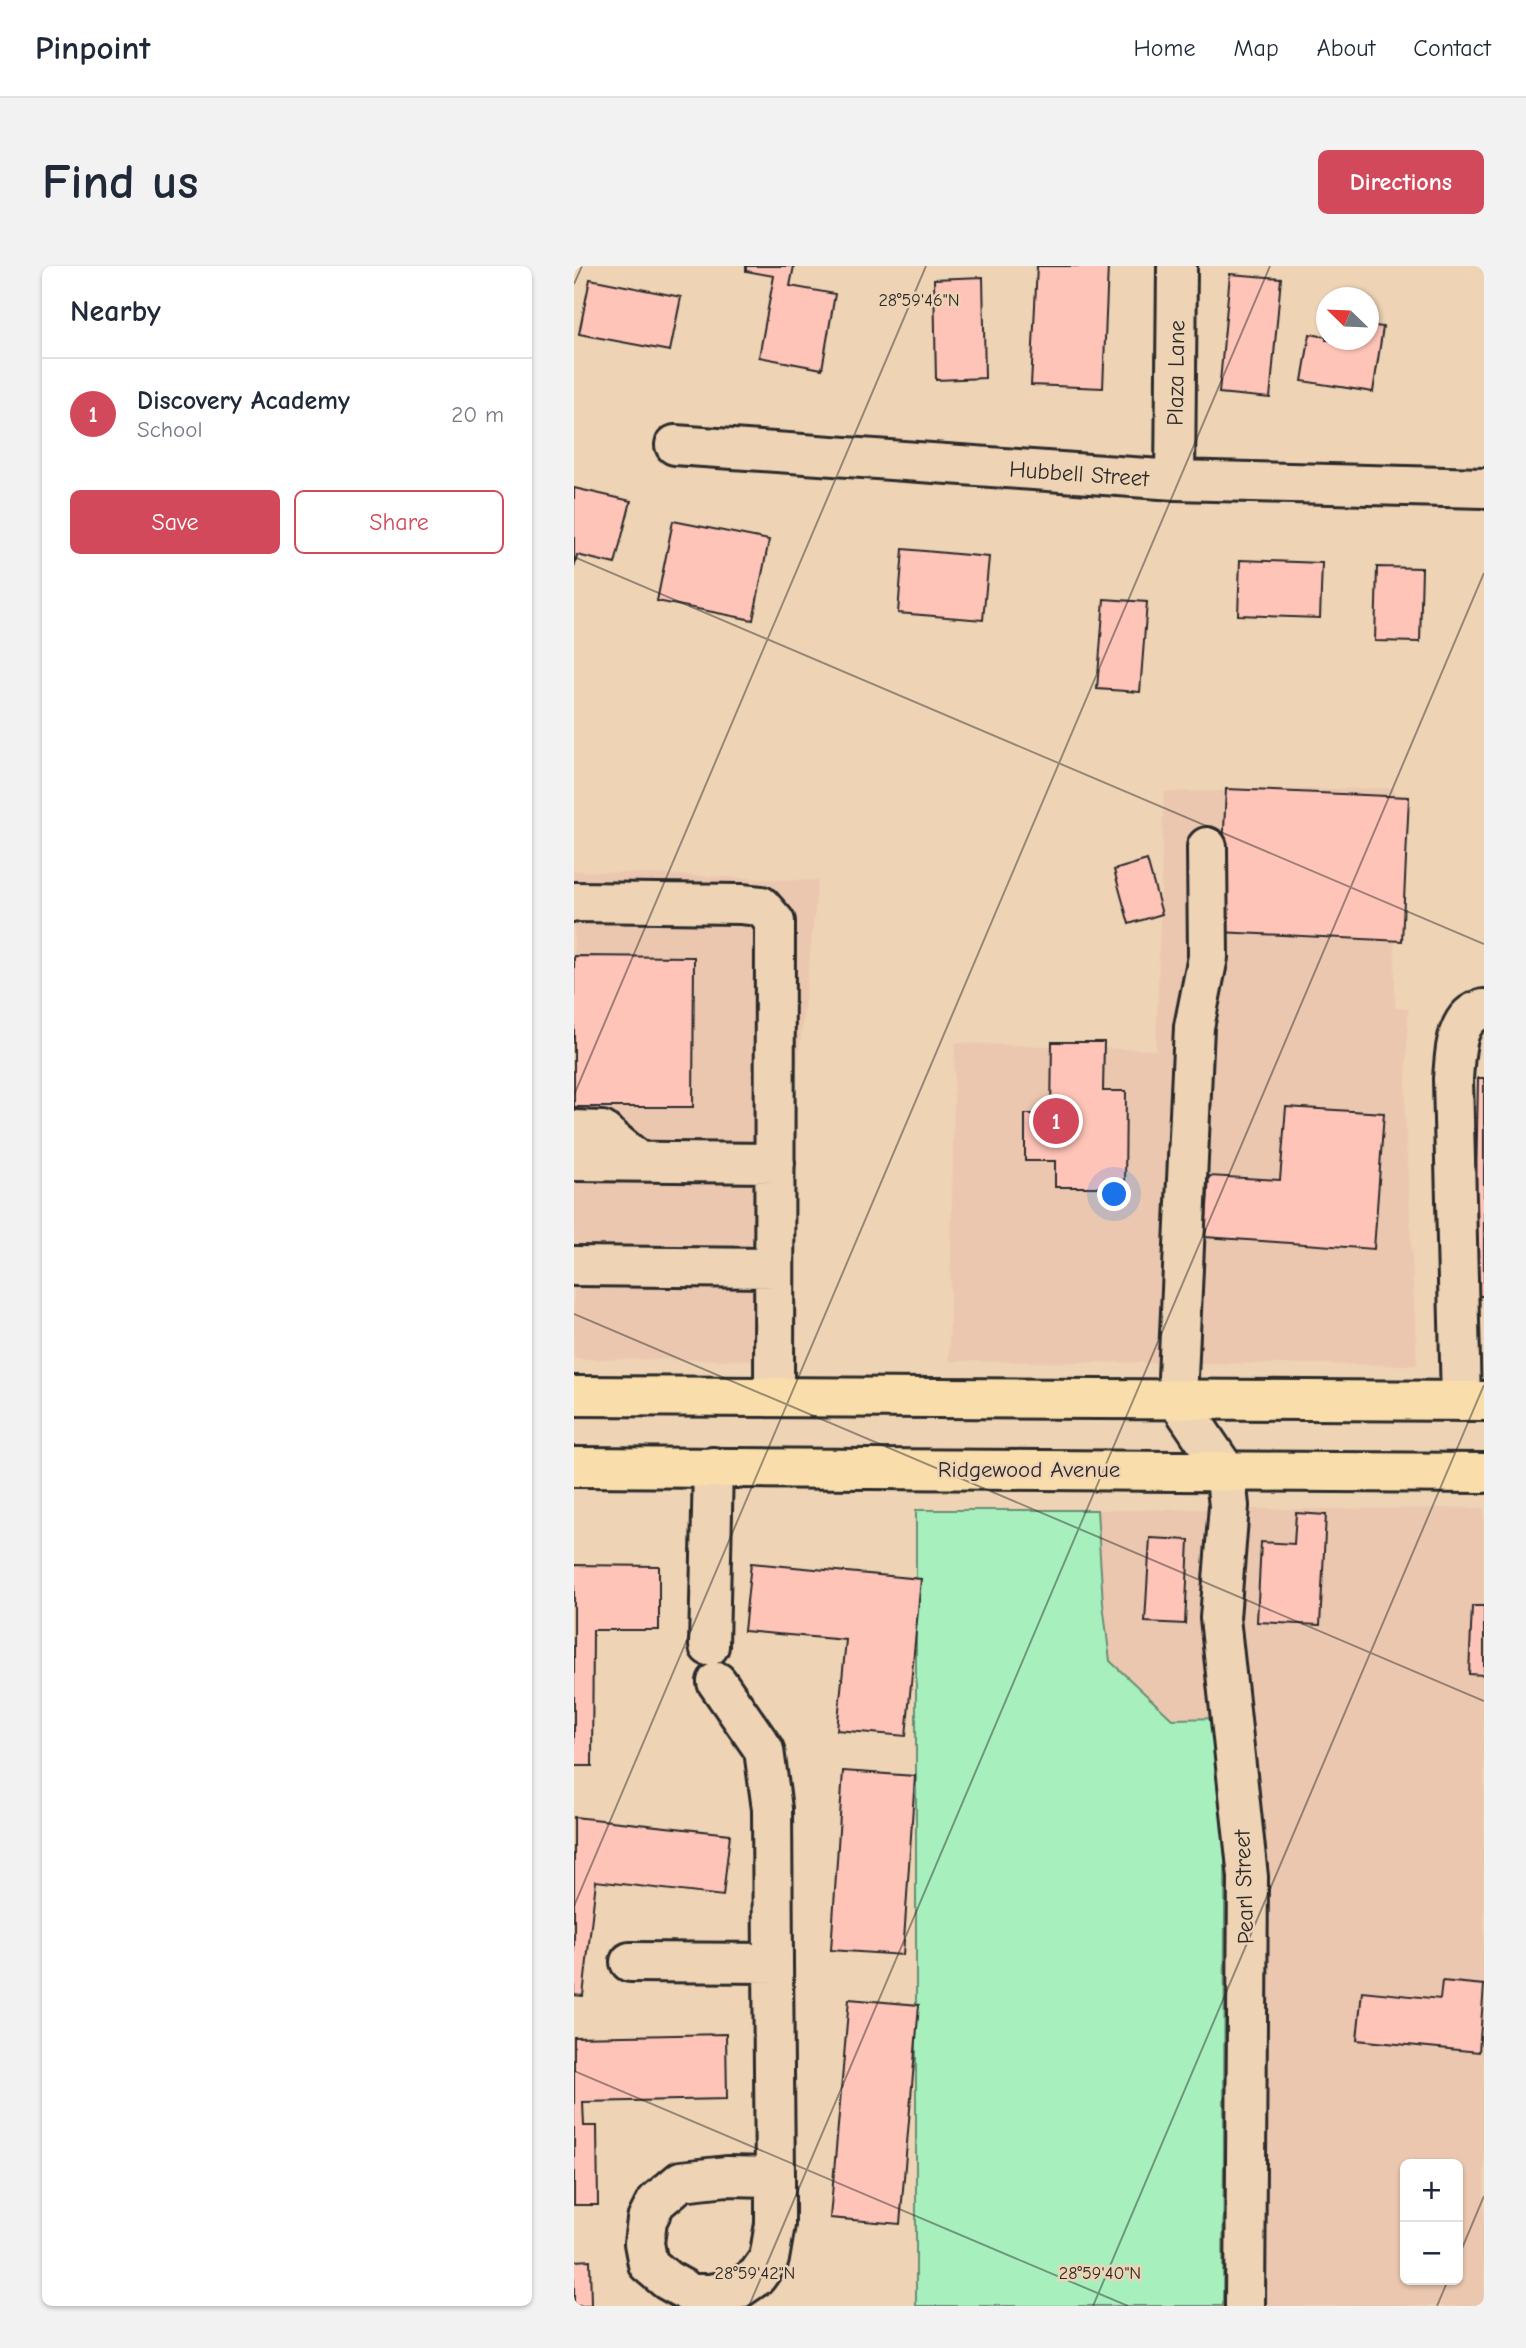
<!DOCTYPE html>
<meta charset="utf-8">
<style>
body{margin:0;font-family:"Comic Neue",sans-serif;background:#f2f2f3;color:#1f2937}
.controls{position:absolute;right:21px;bottom:21px;display:grid;overflow:hidden;border-radius:10px;box-shadow:0 2px 5px #0004}
.controls button{width:63px;height:63px;display:grid;place-items:center;padding:0;border:0;border-bottom:2px solid #e0e1e3;background:#fff;color:#1f2937;font:35px sans-serif}
.compass{position:absolute;left:742px;top:21px;width:63px;height:63px;border-radius:50%;background:#fff;box-shadow:0 2px 5px #0004;rotate:293deg}
.you{position:absolute;left:541px;top:929px;width:24px;height:24px;margin:-18px;border:5px solid #fff;border-radius:50%;background:#1a73e8;box-shadow:0 0 0 10px #1a73e833}
.badge{display:grid;place-items:center;width:46px;height:46px;border-radius:50%;background:#d1495b;color:#fff;font-size:23px;font-weight:700}
.pin{position:absolute;translate:-50% -50%;border:4px solid #fff;box-shadow:0 2px 7px #0006}
.list{margin:0;padding:0;list-style:none}
h2{display:flex;justify-content:space-between;align-items:center;height:91px;margin:0;padding:0 28px;font-size:30px}
h2 small{font-size:23px;font-weight:400;color:#747a83}
.list li{display:grid;grid-template-columns:46px 1fr auto;gap:21px;align-items:center;box-sizing:border-box;height:112px;padding:0 28px;border-top:2px solid #e0e1e3}
.list b{display:block;font-size:26px;white-space:nowrap}
.list p{margin:0;font-size:23px;white-space:nowrap;color:#747a83}
.list em{font-size:23px;font-style:normal;color:#747a83}
.actions{display:flex;gap:14px;padding:21px 28px}
.actions a{flex:1;padding:16px 0;border:2px solid #d1495b;border-radius:10px;text-align:center;font-size:24px;color:#d1495b}
.actions .main{background:#d1495b;color:#fff}
.map{position:relative;flex:none;width:910px;height:2040px;overflow:hidden;border-radius:10px}
header{display:flex;align-items:center;gap:42px;box-sizing:border-box;height:98px;padding:0 35px;background:#fff;border-bottom:2px solid #e0e1e3}
header strong{font-size:33px}
nav{display:flex;gap:38px;margin-inline-start:auto;font-size:24px}
.intro{display:flex;align-items:center;justify-content:space-between;box-sizing:border-box;height:168px;padding:0 42px}
h1{margin:0;font-size:49px}
.button{padding:18px 32px;border-radius:10px;background:#d1495b;color:#fff;font-size:24px;font-weight:700}
main{display:flex;gap:42px;padding:0 42px}
aside{flex:1;background:#fff;border-radius:10px;box-shadow:0 2px 5px #0004}
.map>svg:first-child{display:block}
.built{fill:#ebc7b0;fill-rule:evenodd}
.green{fill:#a7f0be;stroke:#698e74;stroke-width:2}
.building{fill:#ffc4b8;stroke:#2b2b2b;stroke-width:2}
.lines{fill:none;stroke-linecap:round;stroke-linejoin:round}
.minor-casing{stroke:#2b2b2b;stroke-width:44}
.major-casing{stroke:#2b2b2b;stroke-width:44}
.minor{stroke:#eed3b5;stroke-width:38}
.major{stroke:#f9deab;stroke-width:38}
.ticks{fill:none;stroke:#2b2b2b;stroke-width:2;stroke-opacity:0.45}
.labels{text-anchor:middle;dominant-baseline:central;stroke-width:5;stroke-linejoin:round;paint-order:stroke}
.street-label{font-size:23px;fill:#2b2b2b;stroke:#eed3b5}
.ticks-label{font-size:18px;text-anchor:middle;fill:#2b2b2b;stroke:#eed3b5;stroke-width:5;stroke-linejoin:round;paint-order:stroke}
</style>
<header>
<strong>Pinpoint</strong>
<nav><a>Home</a><a>Map</a><a>About</a><a>Contact</a></nav>
</header>
<div class="intro"><h1>Find us</h1><a class="button">Directions</a></div>
<main>
<aside>
<h2>Nearby<small></small></h2>
<ul class="list">
<li><span class="badge">1</span><div><b>Discovery Academy</b><p>School</p></div><em>20 m</em></li>
</ul>
<div class="actions"><a class="main">Save</a><a>Share</a></div>
</aside>
<div class="map">
<svg width="910" height="2040" viewBox="0 0 910 2040">
<rect width="100%" height="100%" fill="#eed3b5"/>
<filter id="ink" filterUnits="userSpaceOnUse"><feTurbulence type="fractalNoise" baseFrequency=".0143" numOctaves="2"/><feDisplacementMap in="SourceGraphic" scale="14" xChannelSelector="R" yChannelSelector="G"/><feConvolveMatrix kernelMatrix="1 2 1 2 8 2 1 2 1" color-interpolation-filters="sRGB"/></filter>
<g filter="url(#ink)">
<path class="built" d="M820,522L821,742L834,743L831,850L843,1099L375,1095L381,777L582,784L590,526Z
M0,605L244,615L191,1094L0,1093Z
M910,1242V2040H649L652,1452L598,1453L536,1395L529,1337L523,1244ZM831,1898H884V2014H831Z"/>
<path class="green" d="M342,1244H523L529,1337L536,1395L598,1453L652,1452L649,2040H342Z"/>
<path class="building" d="M172,0H220L216,20L261,28L248,103L185,91L200,10L172,5Z
M463,0H534L529,122L457,119Z
M656,8L707,12L696,132L645,127Z
M409,11L411,112L362,114L360,13Z
M16,13L107,31L96,85L5,68Z
M794,59L809,61L799,126L728,115L736,68L752,71V74H794Z
M0,222L57,235L41,298L3,289L0,302Z
M99,255L195,274L179,354L83,335Z
M329,283L415,291L409,354L324,347Z
M666,294L748,297L746,352L664,349Z
M803,301L848,302L846,376L801,375Z
M530,333L573,336L566,426L523,423Z
M652,523L835,531L828,675L645,666Z
M573,594L588,648L555,658L540,604Z
M0,690L120,691L119,841H0Z
M478,776H530L529,825H552L551,921H481V895H451V848H477Z
M904,812H910V1030H900Z
M712,841L810,847L800,983L631,971L635,910L706,914Z
M722,1247L752,1249L746,1359L683,1356L687,1276L720,1278Z
M576,1272L615,1274L611,1358L571,1356Z
M177,1297L347,1313L332,1470L263,1464L272,1374L170,1365Z
M0,1299L85,1300V1364H19L18,1500H0Z
M898,1340H910V1409L895,1408Z
M269,1505L341,1510L329,1689L257,1684Z
M0,1551L156,1568L149,1630L22,1615L9,1730L0,1729Z
M868,1715L910,1719L905,1786L783,1774L788,1725L866,1733Z
M275,1733L345,1739L326,1958L256,1952Z
M152,1768L153,1833L9,1836L10,1860H23L24,1939H0V1771Z
M16,1994L17,2040H0V1995Z"/>
<g class="lines">
<g class="minor-casing">
<path id="minor" d="M101,179L601,214L910,222
M601,214L603,0
M633,581L634,691L620,761L603,1133L651,1204L655,1240L646,1352L674,1611L671,2040
M0,636L167,638L187,640L201,656L200,1131
M0,864L28,865L64,895
M0,895L201,897
M0,1000L200,1002
M887,1135L879,813C881,790 880,749 910,743
M135,1380L139,1201
M143,1416L190,1484L198,1543L199,1697L201,1911V1958L195,1993L183,2010L164,2023L136,2028H118L93,2014L74,1998L70,1977L73,1954L82,1936L107,1915L153,1910L201,1911
M56,1696L199,1697"/>
</g>
<g class="major-casing">
<path id="major" d="M0,1130L910,1135
M0,1201L910,1207"/>
</g>
<use href="#minor" class="minor"/>
<use href="#major" class="major"/>
</g>
</g>
<path class="ticks" d="M0,18L8,0M0,291L910,678M0,829L352,0M0,1048L910,1435M0,1640L696,0M0,1805L554,2040M884,1992L910,1930M175,2040L910,307M519,2040L910,1119M863,2040L874,2014"/>
<g class="labels">
<g class="street-label">
<text transform="translate(602 107) rotate(-89)">Plaza Lane</text>
<text transform="translate(505 208) rotate(4)">Hubbell Street</text>
<text x="455" y="1203">Ridgewood Avenue</text>
<text transform="translate(670 1621) rotate(-92)">Pearl Street</text>
</g>
</g>
<g class="ticks-label">
<text x="345" y="40">28°59'46"N</text>
<text x="181" y="2013">28°59'42"N</text>
<text x="526" y="2013">28°59'40"N</text>
</g>
</svg>
<div class="controls">
<button>+</button>
<button>−</button>
</div>
<svg class="compass" viewBox="-18 -18 36 36"><path d="M0-13l5 13h-10z" fill="#e53935"/><path d="M0 13l5-13h-10z" fill="#747a83"/></svg>
<div class="you"></div>
<div class="pin badge" style="left:482px;top:855px">1</div>
</div>
</main>
